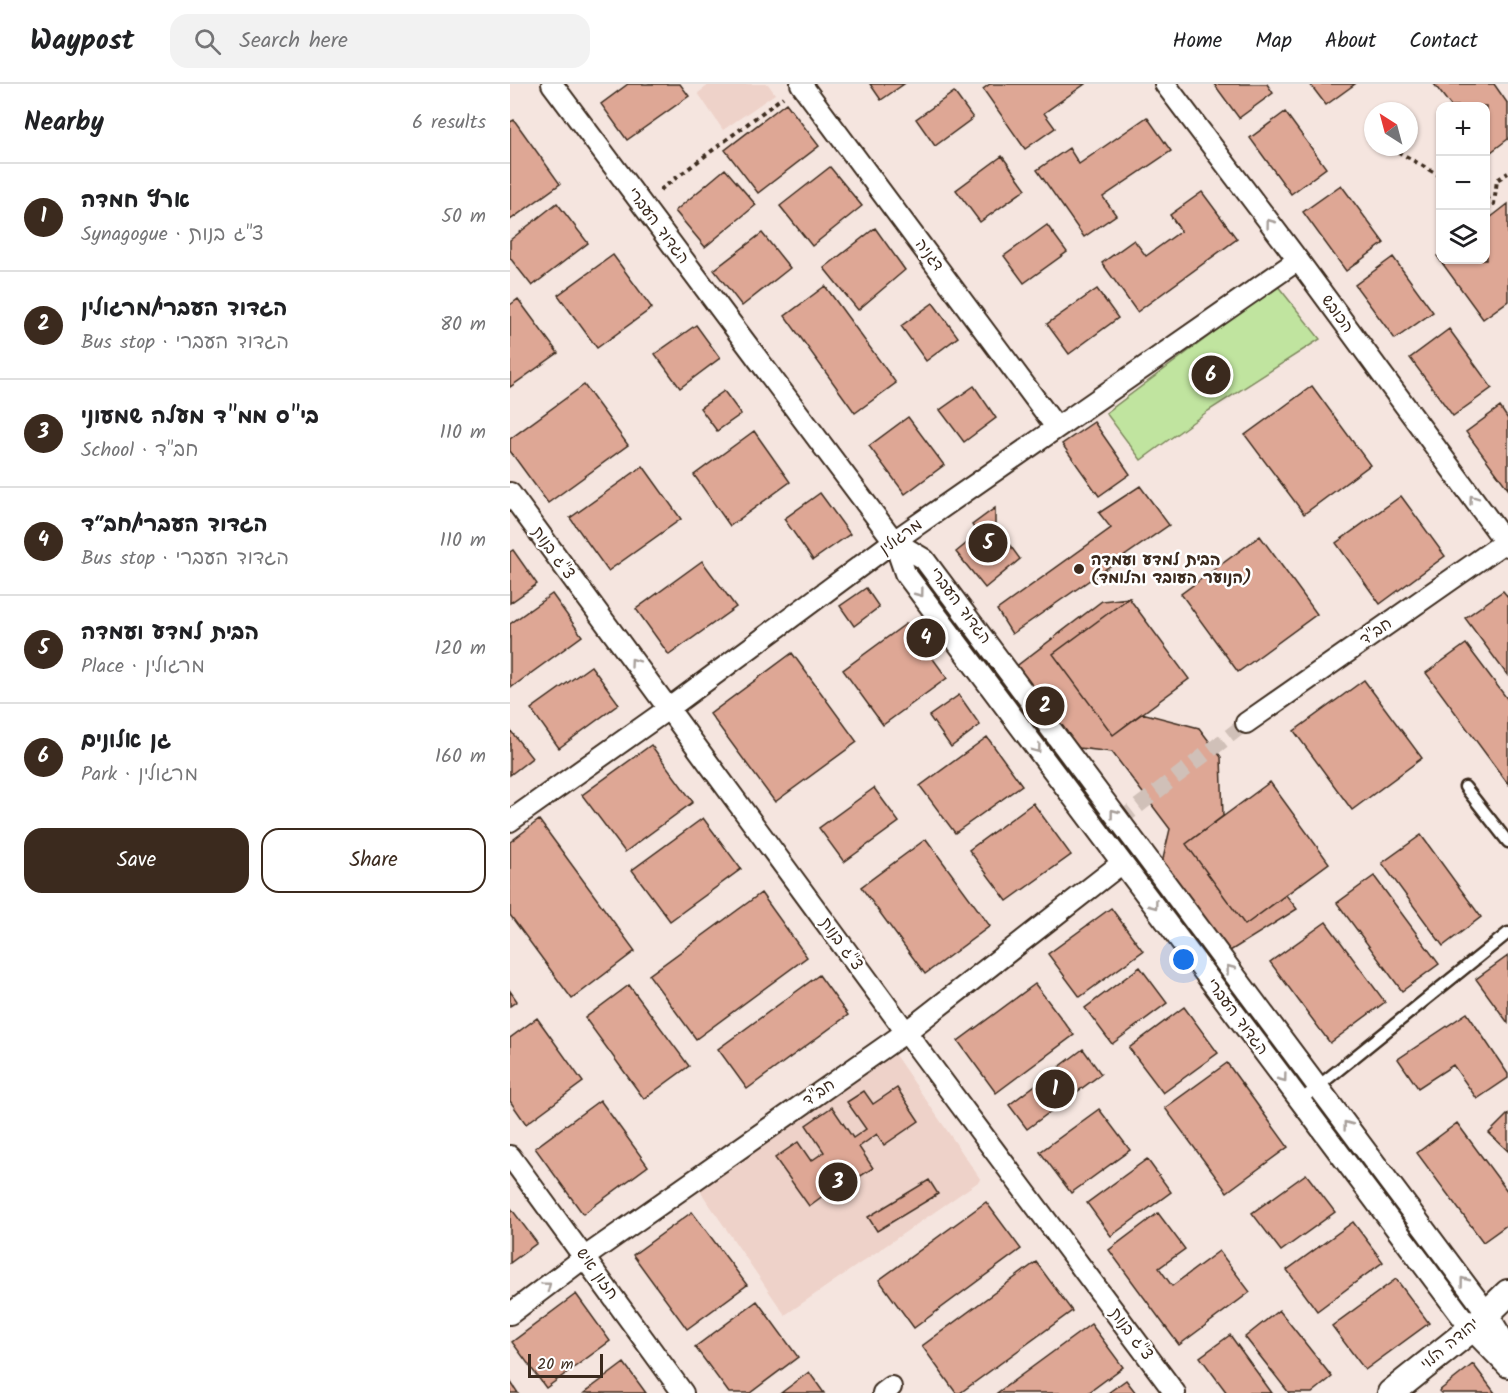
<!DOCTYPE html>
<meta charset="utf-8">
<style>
body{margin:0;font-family:Kalam,"Playpen Sans Hebrew",sans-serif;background:#f2f2f2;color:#202124}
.controls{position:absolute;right:18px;top:18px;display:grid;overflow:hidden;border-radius:12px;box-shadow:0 2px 4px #0004}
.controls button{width:54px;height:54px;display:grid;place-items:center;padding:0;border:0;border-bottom:2px solid #e0e0e0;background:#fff;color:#202124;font:30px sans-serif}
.compass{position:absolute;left:854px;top:18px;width:54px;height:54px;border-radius:50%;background:#fff;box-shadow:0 2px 4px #0004;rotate:324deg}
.scale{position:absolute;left:18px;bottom:15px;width:75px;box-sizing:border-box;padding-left:6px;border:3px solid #3b2a1e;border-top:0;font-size:16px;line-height:21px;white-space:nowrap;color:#3b2a1e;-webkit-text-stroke:4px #fff;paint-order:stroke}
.you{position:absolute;left:674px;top:876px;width:21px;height:21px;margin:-15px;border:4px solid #fff;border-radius:50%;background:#1a73e8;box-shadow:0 0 0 9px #1a73e833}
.badge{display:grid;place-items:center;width:39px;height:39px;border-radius:50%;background:#3b2a1e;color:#fff;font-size:20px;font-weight:700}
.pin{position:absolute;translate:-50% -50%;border:3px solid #fff;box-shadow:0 2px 6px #0006}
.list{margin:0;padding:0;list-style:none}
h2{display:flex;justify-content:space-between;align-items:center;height:78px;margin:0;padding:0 24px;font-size:26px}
h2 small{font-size:20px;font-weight:400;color:#757577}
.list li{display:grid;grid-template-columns:39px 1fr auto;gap:18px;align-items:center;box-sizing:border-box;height:108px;padding:0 24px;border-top:2px solid #e0e0e0}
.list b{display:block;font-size:22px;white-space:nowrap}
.list p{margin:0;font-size:20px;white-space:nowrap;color:#757577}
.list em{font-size:20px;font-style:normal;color:#757577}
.actions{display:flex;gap:12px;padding:18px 24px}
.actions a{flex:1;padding:14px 0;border:2px solid #3b2a1e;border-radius:18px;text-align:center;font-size:21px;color:#3b2a1e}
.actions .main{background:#3b2a1e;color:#fff}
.icon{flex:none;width:33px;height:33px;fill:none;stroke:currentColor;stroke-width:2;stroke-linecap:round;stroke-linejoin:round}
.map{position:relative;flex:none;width:998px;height:1309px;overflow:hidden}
header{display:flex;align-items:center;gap:36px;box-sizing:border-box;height:84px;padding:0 30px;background:#fff;border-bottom:2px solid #e0e0e0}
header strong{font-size:28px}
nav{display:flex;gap:33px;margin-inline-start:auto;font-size:21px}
.search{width:420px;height:54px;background:#f2f2f2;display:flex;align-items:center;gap:15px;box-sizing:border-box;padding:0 21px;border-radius:18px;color:#757577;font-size:22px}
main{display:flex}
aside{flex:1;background:#fff}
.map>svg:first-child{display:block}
.built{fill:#eed2c9}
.green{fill:#c0e49f;stroke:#7e875e;stroke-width:1.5}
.building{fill:#dea795;stroke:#3b2a1e;stroke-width:1.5}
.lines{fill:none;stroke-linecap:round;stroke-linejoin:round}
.pedestrian-tunnel{stroke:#d0c0b8;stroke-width:15;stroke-dasharray:15 8;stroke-linecap:butt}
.service-casing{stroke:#3b2a1e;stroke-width:15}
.minor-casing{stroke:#3b2a1e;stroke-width:24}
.tertiary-casing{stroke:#3b2a1e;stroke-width:30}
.path{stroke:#3b2a1e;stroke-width:4;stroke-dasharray:4.5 4.5;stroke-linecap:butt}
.service{stroke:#fff;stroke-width:10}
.minor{stroke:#fff;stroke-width:20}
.tertiary{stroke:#fff;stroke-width:26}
.oneway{stroke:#a79f9a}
.poi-dot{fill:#3b2a1e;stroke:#fff;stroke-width:2}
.labels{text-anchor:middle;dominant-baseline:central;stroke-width:5;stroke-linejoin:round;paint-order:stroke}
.street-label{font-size:16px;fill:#3b2a1e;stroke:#fff}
.poi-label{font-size:16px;font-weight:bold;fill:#3b2a1e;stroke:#fff;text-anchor:start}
</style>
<header>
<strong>Waypost</strong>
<div class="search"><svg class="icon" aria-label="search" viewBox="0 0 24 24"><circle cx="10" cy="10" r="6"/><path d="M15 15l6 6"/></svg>Search here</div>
<nav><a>Home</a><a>Map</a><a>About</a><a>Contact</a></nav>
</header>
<main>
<aside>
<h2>Nearby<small>6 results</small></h2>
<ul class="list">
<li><span class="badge">1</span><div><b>ארץ חמדה</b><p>Synagogue · צ&quot;ג בנות</p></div><em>50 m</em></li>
<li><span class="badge">2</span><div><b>הגדוד העברי/מרגולין</b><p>Bus stop · הגדוד העברי</p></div><em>80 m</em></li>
<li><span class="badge">3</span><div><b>בי&quot;ס ממ&quot;ד מעלה שמעוני</b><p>School · חב&quot;ד</p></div><em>110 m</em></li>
<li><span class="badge">4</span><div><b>הגדוד העברי/חב״ד</b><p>Bus stop · הגדוד העברי</p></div><em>110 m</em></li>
<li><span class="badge">5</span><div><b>הבית למדע ועמדה</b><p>Place · מרגולין</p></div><em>120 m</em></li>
<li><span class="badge">6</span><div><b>גן אלונים</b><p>Park · מרגולין</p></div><em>160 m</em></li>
</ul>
<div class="actions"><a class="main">Save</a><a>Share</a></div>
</aside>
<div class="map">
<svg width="998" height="1309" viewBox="0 0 998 1309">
<rect width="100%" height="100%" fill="#f5e5df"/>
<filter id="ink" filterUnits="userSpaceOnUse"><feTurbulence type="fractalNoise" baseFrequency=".0167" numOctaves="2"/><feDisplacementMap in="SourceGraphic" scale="12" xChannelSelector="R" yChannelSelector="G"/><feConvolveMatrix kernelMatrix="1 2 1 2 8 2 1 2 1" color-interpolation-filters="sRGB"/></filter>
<g filter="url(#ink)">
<path class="built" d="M200,0H258L265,10L213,46L188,9Z
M381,965L471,1096L275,1231L186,1101Z"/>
<path class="green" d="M767,201L810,255L698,327L631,376L596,329Z"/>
<path class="building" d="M118,0H170L179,12L117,56L91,20Z
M360,0H394L371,16Z
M480,0H575L534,29L545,44L515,65L473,5Z
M704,0H757L763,9L729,34Z
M800,0H845L816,21Z
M924,0H984L998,20V55L977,71L976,22H941Z
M444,8L463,34L425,62L406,35Z
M276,19L309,62L248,109L215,66Z
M775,28L816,84L781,110L740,54Z
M637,33L661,67L593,113L606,131L574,153L527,86L559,64L569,80Z
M4,36L50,100L0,136V38Z
M492,72L516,105L470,138L446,106Z
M320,83L352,122L302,162L270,122Z
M215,85L246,121L195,163L165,127Z
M831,101L874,159L836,187L793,128Z
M692,108L727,155L627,228L592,179L624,156L636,172L671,147L660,131Z
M47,119L78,159L22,202L0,174V156Z
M998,120V217L973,235L927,172L930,170V176H976V137Z
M537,141L557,168L514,199L494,172Z
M365,144L395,186L348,226L314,184Z
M252,149L280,184L232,222L204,186Z
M103,171L142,224L87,264L48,211Z
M883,173L923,228L885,255L845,201Z
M315,202L386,299L345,329L275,232Z
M587,205L608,234L559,270L537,240Z
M8,215L48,269L0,303V221Z
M423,219L448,253L416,277L391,242Z
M186,241L210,274L170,304L145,270Z
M939,245L982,304L943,332L900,274Z
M74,301L118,361L38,419L0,367V355Z
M464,302L486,334L454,358L430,326Z
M802,302L860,381L794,430L735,351Z
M214,307L231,330L207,347L190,324Z
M990,323L998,335V405L956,348Z
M398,333L434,381L395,410L359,362Z
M584,338L620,390L589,412L552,360Z
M244,347L280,398L220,442L184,391Z
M133,382L171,435L98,487L60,434Z
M630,402L659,441L502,550L487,526L601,444L589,429Z
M310,409L340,450L303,476L274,435Z
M891,412L935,472L870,520L826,459Z
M485,424V441L510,475L475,504L446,468L468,450L462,441Z
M750,452L807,530L728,588L671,510Z
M3,466L27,500L0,519V468Z
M192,477L226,523L159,571L126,525Z
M356,504L369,523L344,542L330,522Z
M993,507L998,513V592L955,534Z
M42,510L72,552L2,603L0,600V540Z
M619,514L679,595L603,651L543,570Z
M619,514L543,570L603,651L632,629L689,644L711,673L713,732L676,760L735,841L776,811L787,825L720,867L652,779L660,745L602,668L569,664L504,584L592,517Z
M397,539L437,594L373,641L333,586Z
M956,560L998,616V700L916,589Z
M282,569L347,658L265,718L200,630Z
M81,582L109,620L49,664L21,625Z
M854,596L912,674L842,726L784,647Z
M449,611L470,641L441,663L419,632Z
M0,646L22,674L0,691Z
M477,653L512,701L445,749L410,702Z
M141,661L183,718L115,768L72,711Z
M760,698L819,779L735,841L676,760Z
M364,704L389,738L334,778L309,744Z
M523,719L561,771L497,817L459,766Z
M193,734L231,785L160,837L122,786Z
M29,736L125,867L62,915L0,831V758Z
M911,751L971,833L933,862L872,779Z
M416,755L480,842L415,890L351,803Z
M864,792L929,880L892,907L827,819Z
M251,809L297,873L186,955L139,891Z
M601,824L633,867L570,913L538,870Z
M816,838L875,918L820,959L760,878Z
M998,872V939L966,895Z
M630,883L657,919L602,960L575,924Z
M309,891L338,931L237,1005L208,965Z
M525,900L564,951L486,1009L448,957Z
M119,901L179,982L134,1015L75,934Z
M0,907L7,917L0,922Z
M674,923L708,969L653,1009L619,964Z
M957,929L998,990V994L967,1015L943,981L908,1004L888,975Z
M27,934L73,998L16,1040L0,1017V954Z
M573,965L591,990L517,1045L499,1021Z
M717,979L778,1063L717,1108L655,1024Z
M387,1004L409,1037L374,1061L367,1050L349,1063L363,1084L346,1095L341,1087L322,1100L325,1103L299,1122L265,1074L288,1058L301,1077L314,1068L296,1041L322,1023L343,1054L356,1045L337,1018L354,1007L363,1020Z
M90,1016L138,1082L73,1130L25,1064Z
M589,1025L620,1066L561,1109L530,1068Z
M998,1030V1067L979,1049Z
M947,1039L998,1108V1140L973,1158L907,1069Z
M637,1075L661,1108L601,1152L577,1119Z
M796,1090L825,1128L771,1167L742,1129Z
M419,1096L428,1110L367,1147L358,1133Z
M476,1118L511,1165L404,1244L369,1196Z
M0,1123L27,1159L0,1179Z
M182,1128L237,1201L177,1245L123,1171Z
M648,1129L675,1165L649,1184L662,1202L709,1167L740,1208L669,1261L599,1166Z
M843,1138L873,1178L807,1227L777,1186Z
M526,1178L562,1227L450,1309H446L412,1262Z
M886,1195L919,1239L855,1286L822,1242Z
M66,1210L100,1257L36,1304L2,1258Z
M247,1217L288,1273L240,1309H219L185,1263Z
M769,1226L822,1293L802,1309H779L735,1253Z
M581,1240L613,1283L578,1309H487Z
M720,1251L762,1309H717L690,1273Z
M114,1279L136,1309H74Z
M963,1280L985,1309H931L929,1307Z
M299,1288L314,1309H271Z
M616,1296L626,1309H598Z
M0,1297L8,1309H0Z"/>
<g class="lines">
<path class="pedestrian-tunnel" d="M610,736L736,639"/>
<g class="service-casing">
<path id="service" d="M955,703L998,758
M790,1017L998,849"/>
</g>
<g class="minor-casing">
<path id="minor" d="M42,0L384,457L395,489L961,1245L998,1283
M291,0L546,343
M655,0L788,176L998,462
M0,409L396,948L665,1309
M384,457L414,475L977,1229L998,1263
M736,639L995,458
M0,737L158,625L384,457L788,176
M0,1072L173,1309
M0,1230L75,1173L396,948L612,779
M373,1309L381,1303"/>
</g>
<g class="tertiary-casing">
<path id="tertiary" d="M881,1309L961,1245L998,1209"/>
</g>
<path class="path" d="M880,63L930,92
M150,106L273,13
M976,113L984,120L987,96L998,89"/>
<use href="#service" class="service"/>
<use href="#minor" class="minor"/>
<use href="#tertiary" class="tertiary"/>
</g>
<defs><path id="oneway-chevron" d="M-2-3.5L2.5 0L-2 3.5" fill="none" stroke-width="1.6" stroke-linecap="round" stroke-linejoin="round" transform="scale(1.5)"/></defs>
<g class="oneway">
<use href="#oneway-chevron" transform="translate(760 139) rotate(-127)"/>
<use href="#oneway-chevron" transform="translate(963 415) rotate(-126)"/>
<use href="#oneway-chevron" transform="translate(410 509) rotate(53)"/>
<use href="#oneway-chevron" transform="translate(124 578) rotate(-126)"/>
<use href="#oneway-chevron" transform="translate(527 665) rotate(53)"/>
<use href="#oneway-chevron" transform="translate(604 729) rotate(-127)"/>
<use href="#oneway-chevron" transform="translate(644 821) rotate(53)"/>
<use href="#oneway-chevron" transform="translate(720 885) rotate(-127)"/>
<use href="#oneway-chevron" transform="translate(773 994) rotate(53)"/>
<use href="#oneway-chevron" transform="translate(837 1041) rotate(-127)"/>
<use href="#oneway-chevron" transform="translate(954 1197) rotate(-127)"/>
<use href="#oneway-chevron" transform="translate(37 1202) rotate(-37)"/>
</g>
</g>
<circle class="poi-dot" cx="569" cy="485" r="6"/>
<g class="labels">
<g class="street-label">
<text transform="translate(148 142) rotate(53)">הגדוד העברי</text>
<text transform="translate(419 171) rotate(53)">דגניה</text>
<text transform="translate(827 230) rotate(54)">הכובש</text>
<text transform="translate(391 453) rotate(-36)">מרגולין</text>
<text transform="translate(43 469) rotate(54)">צ"ג בנות</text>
<text transform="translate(450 522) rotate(53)">הגדוד העברי</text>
<text transform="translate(866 548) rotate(-35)">חב"ד</text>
<text transform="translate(331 860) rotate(54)">צ"ג בנות</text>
<text transform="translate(727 933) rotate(53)">הגדוד העברי</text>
<text transform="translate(309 1009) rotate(-35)">חב"ד</text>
<text transform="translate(87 1190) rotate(54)">חזון איש</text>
<text transform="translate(621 1250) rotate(53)">צ"ג בנות</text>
<text transform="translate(940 1260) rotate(-40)">יהודה הלוי</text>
</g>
<g class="poi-label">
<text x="581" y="476">הבית למדע ועמדה<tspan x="581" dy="18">(הנוער העובד והלומד)</tspan></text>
</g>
</g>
</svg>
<div class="controls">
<button>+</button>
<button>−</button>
<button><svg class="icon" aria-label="layers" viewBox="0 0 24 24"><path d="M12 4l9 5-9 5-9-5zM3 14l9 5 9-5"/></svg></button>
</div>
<svg class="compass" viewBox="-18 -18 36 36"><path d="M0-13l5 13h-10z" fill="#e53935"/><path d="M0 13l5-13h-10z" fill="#757577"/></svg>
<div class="scale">20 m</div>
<div class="you"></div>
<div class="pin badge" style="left:545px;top:1005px">1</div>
<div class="pin badge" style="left:535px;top:622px">2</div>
<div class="pin badge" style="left:328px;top:1098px">3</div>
<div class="pin badge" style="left:416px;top:554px">4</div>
<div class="pin badge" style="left:478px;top:459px">5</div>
<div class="pin badge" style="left:701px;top:291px">6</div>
</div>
</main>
